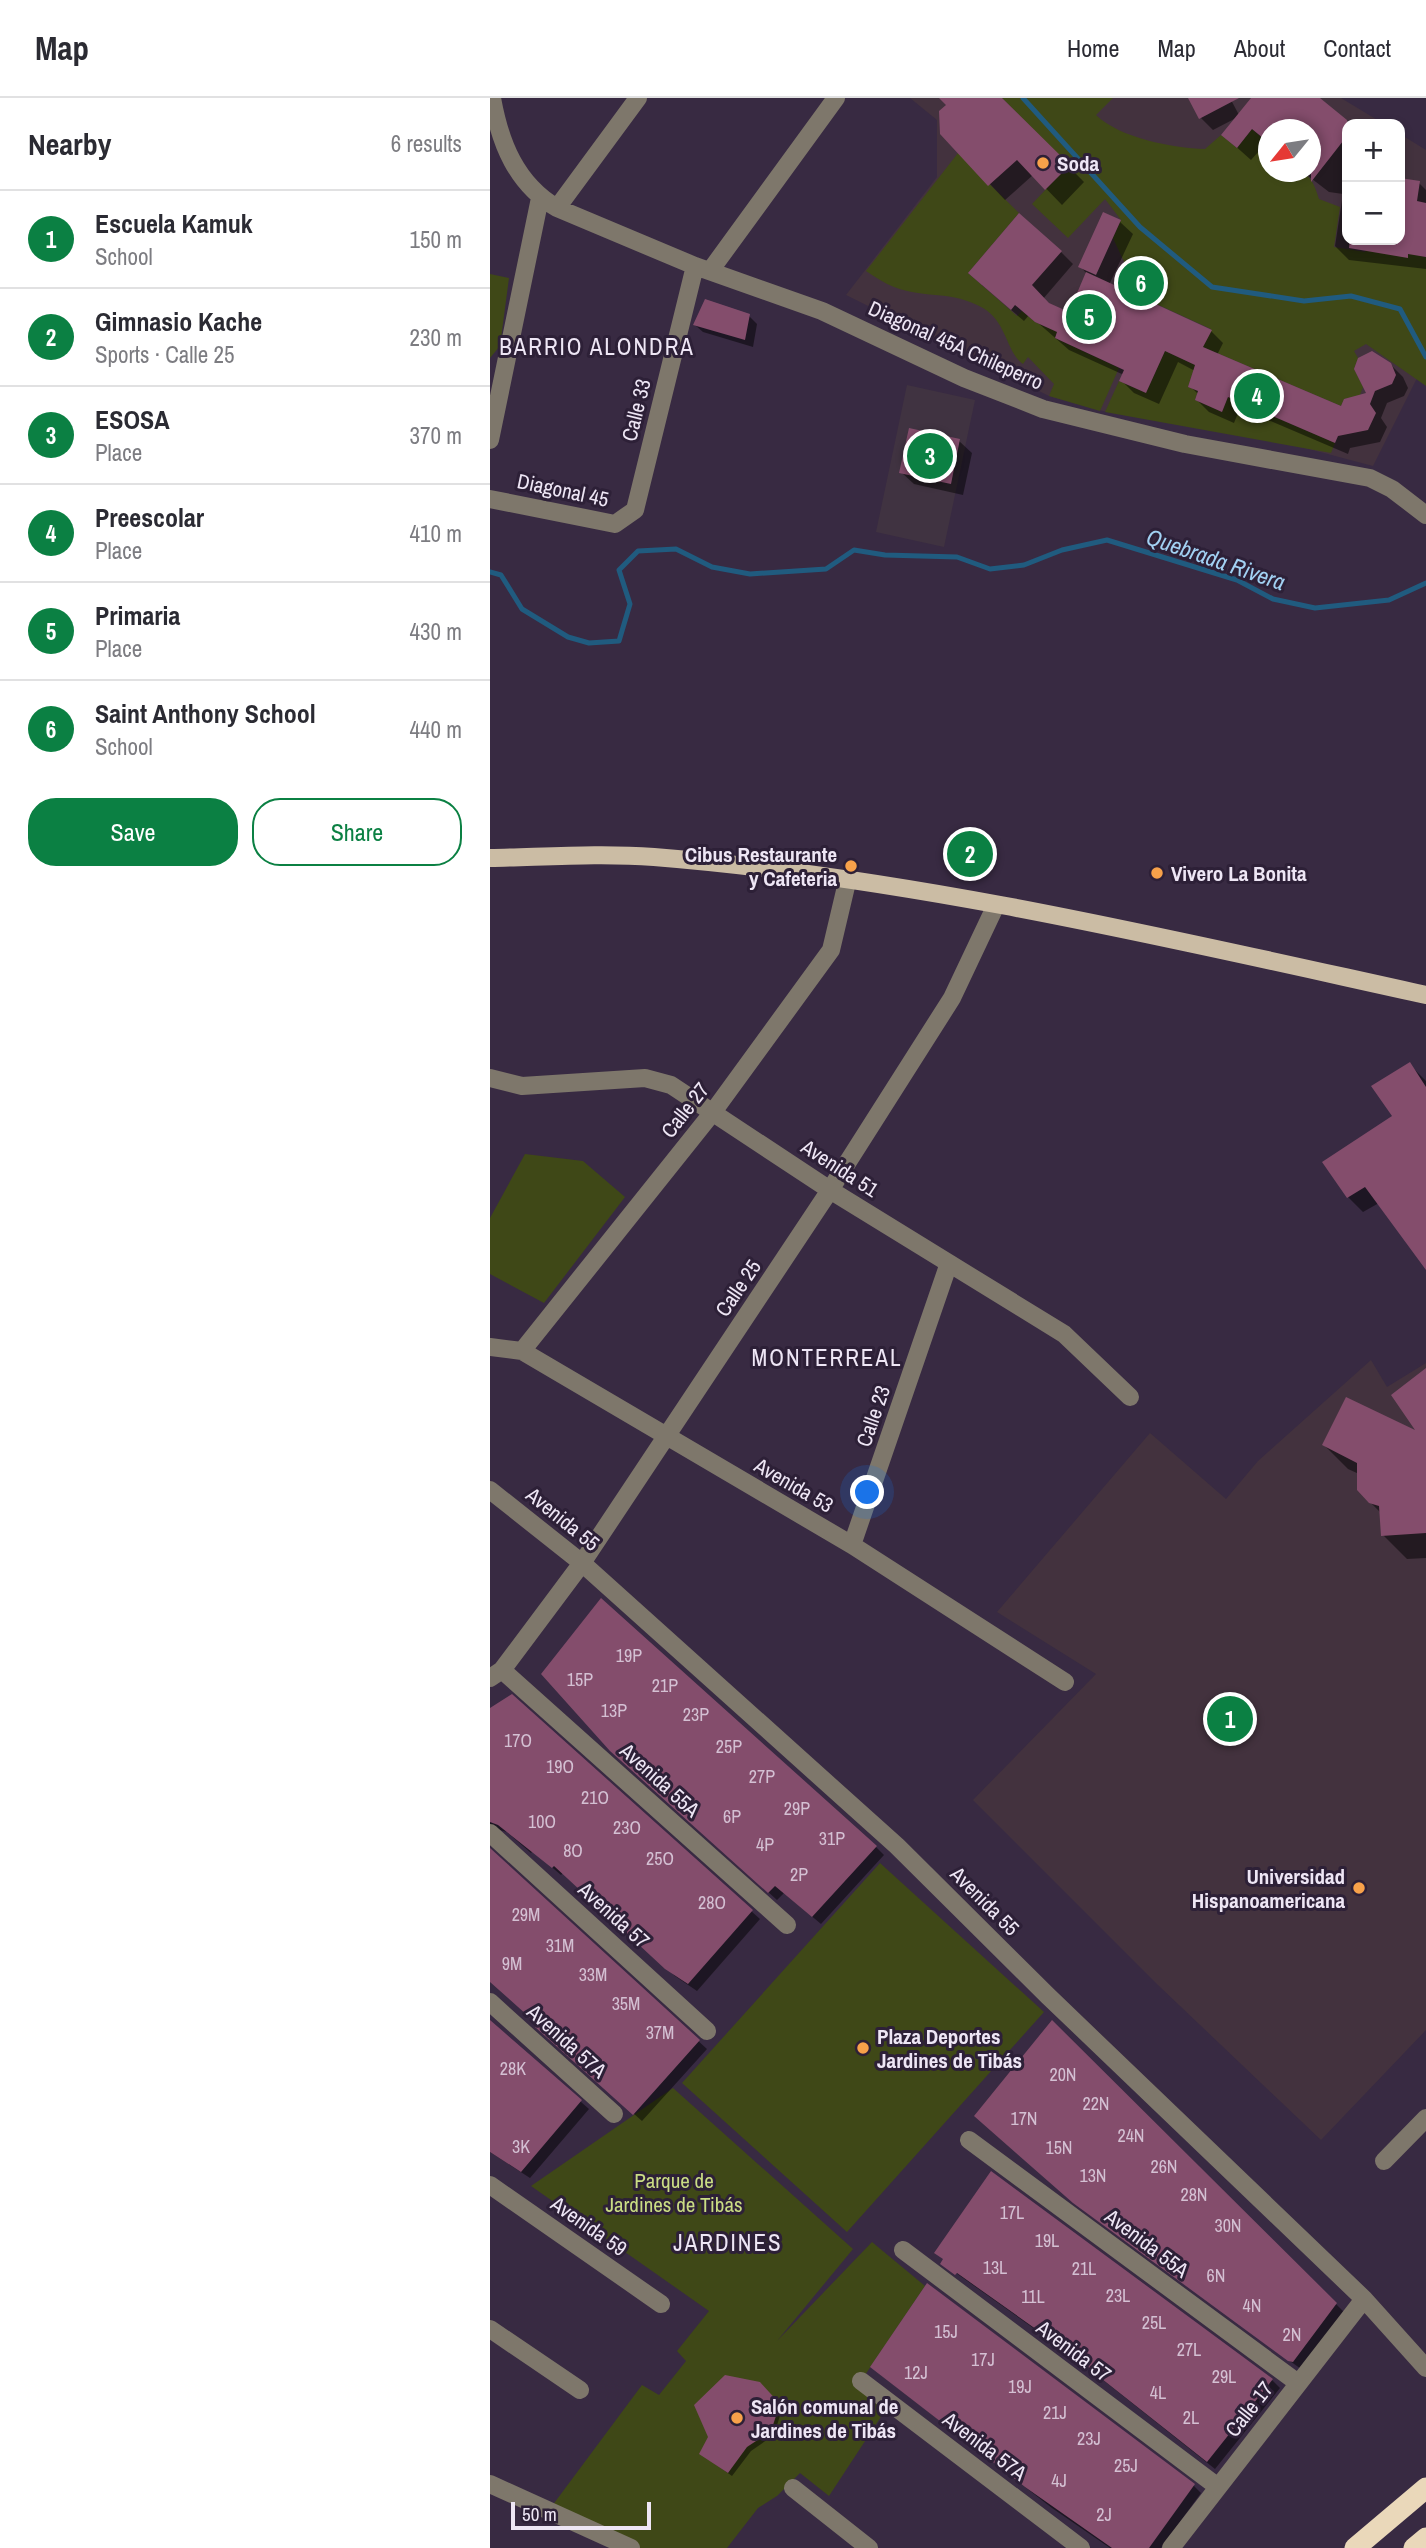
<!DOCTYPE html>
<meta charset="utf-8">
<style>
body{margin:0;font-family:"Archivo Narrow",sans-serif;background:#f7f7f7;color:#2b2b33}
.controls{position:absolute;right:21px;top:21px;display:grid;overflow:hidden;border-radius:14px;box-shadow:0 4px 10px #0003}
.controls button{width:63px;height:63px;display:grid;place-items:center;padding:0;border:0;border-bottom:2px solid #e1e1e2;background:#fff;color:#2b2b33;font:35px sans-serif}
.compass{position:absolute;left:768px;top:21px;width:63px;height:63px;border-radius:50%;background:#fff;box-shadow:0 4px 10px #0003;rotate:240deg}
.scale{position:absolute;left:21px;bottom:18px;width:140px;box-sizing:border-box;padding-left:7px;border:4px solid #eee6f5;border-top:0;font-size:19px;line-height:24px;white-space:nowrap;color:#eee6f5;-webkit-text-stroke:5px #2d2037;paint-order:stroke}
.you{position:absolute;left:378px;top:1395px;width:24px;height:24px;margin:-18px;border:5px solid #fff;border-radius:50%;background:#1a73e8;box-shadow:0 0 0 10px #1a73e833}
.badge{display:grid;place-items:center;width:46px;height:46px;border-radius:50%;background:#0b8043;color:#fff;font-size:23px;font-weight:700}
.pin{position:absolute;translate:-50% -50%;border:4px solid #fff;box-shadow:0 2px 7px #0006}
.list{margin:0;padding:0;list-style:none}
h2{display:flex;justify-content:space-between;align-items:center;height:91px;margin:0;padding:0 28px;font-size:30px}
h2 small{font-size:23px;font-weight:400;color:#7c7c81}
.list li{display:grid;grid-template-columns:46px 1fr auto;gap:21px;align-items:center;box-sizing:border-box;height:98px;padding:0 28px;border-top:2px solid #e1e1e2}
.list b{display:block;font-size:26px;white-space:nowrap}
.list p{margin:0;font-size:23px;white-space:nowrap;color:#7c7c81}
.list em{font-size:23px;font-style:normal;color:#7c7c81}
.actions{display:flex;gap:14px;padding:21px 28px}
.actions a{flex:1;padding:16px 0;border:2px solid #0b8043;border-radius:28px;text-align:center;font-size:24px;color:#0b8043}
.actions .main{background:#0b8043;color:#fff}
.map{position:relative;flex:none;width:936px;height:2450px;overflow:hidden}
header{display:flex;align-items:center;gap:42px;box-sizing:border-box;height:98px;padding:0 35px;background:#fff;border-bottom:2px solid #e1e1e2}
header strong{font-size:33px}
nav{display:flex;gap:38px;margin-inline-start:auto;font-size:24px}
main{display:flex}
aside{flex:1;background:#fff}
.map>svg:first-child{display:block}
.commercial{fill:#403341}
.education{fill:#43323e;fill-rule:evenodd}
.green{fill:#3f4817}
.shadow{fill:#0007}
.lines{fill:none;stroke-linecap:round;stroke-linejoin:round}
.stream{stroke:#205b7f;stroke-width:5}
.building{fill:#844d6c}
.minor{stroke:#7e776b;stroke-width:18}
.major{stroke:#cbbca4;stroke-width:18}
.highway{stroke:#ead8ba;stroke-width:21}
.poi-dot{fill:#f7a14a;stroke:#2d2037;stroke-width:2.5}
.labels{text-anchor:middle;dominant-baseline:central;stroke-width:6;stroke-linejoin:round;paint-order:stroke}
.number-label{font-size:18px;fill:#d4c0d3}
.poi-label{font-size:21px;font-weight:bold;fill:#eee6f5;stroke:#2d2037;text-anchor:start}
.street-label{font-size:21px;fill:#eee6f5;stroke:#2d2037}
.park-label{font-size:21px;fill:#cadd84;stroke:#2d2037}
.neighbourhood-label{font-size:23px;letter-spacing:2px;fill:#eee6f5;stroke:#2d2037}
.water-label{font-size:23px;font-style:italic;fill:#a2d1f3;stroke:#2d2037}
</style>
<header>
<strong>Map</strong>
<nav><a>Home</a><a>Map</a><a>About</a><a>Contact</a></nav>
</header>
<main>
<aside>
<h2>Nearby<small>6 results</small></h2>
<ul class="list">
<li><span class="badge">1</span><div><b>Escuela Kamuk</b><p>School</p></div><em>150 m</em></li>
<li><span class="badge">2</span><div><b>Gimnasio Kache</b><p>Sports · Calle 25</p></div><em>230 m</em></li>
<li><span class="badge">3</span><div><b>ESOSA</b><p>Place</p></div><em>370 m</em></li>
<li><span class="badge">4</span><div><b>Preescolar</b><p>Place</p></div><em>410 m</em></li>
<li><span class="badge">5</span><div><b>Primaria</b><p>Place</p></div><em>430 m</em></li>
<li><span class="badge">6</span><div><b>Saint Anthony School</b><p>School</p></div><em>440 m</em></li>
</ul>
<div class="actions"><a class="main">Save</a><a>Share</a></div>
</aside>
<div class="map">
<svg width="936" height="2450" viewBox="0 0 936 2450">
<rect width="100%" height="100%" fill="#382a42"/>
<path class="commercial" d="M417,287L485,302L454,449L386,434Z"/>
<path class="education" d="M420,0H851L894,26H857V142H910V36L936,52V262L883,368L796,345L613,313L559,298L356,197L447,79V22ZM778,32H820V74H778Z
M881,1262L897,1289L936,1265V1932L831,2042L668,1887L483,1702L606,1576L507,1514L660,1335L736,1401L768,1363Z"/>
<path class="green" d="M512,0H623L606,17C630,40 682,50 715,51L731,37L747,50L762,31L778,45V74C810,74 819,67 829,101L850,109L844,149L875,154L876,147L918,159V155L936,159V288L876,246L864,253L868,260L864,271L873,289L870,297L854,301L851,308L713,249L721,231L638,193L643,183L623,140L631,122L615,101L578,140L542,106L579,67Z
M468,55L529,115L478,175L527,218L532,213L545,224L567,234L565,240L629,270L610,313L559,298L564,286L538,259L533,266C516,254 517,224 493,210C462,192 434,201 404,189C394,185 385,179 376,173Z
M0,176L19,180L10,248L0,260Z
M675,253L705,267L698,289L708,293L705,302L732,314L738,299L845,345L841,355L615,314L629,283L656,295Z
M35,1056L93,1063L135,1099L54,1205L0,1176V1120Z
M390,1765L554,1914L357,2134L192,1985Z
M183,1990L363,2151L287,2243L382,2144L435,2188L371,2283L400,2305L339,2398L310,2375L287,2398L268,2410L237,2450H137L59,2412L152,2287L169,2297L196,2263L187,2253L219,2213L41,2088Z"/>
<path class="shadow" d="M452,0H511L594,84L572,107L543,77L515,102L452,35L458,7Z
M700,0H740L749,17L763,0H827L860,26L857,69L854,73H857V142H910V82L929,85L936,92V171L859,162L845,148L853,96L839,94L813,74H820V32H778V45L777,44L761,62L733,37L748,19L723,32L711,20Z
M614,116L630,124L643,136L619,187L721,233L733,245L727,257L852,310L878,297L900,266L913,279L918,290L914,298L897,305L891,320L897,329L890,344L860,350L858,356L750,310L744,325L719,314L707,302L709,297L700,288L705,273L688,264L669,306L644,295L631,282L634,277L579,252L539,217L534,223L492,187L571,154L583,166L553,201L559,207L580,217L597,176L590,168Z
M259,218L267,226L263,249L213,234L205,227Z
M469,343L482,355L473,397L424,386L411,374Z
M920,967L936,983V1169L889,1105L873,1114L858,1099L904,1019Z
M936,1273V1460L917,1461L893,1437L891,1415L880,1404L869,1376L858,1371L834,1347L930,1336Z
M22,1599L270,1821L207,1893L185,1878L73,1775L71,1777L43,1753L41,1755L17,1734L6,1731L0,1735V1612Z
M130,1661L386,1749L394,1757L331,1826L294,1795L287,1802Z
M0,1753L217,1951L152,2023L55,1937L49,1926L0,1882Z
M0,1924L99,2011L40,2080L0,2054Z
M562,1924L854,2214L811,2271L593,2112Z
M452,2165L782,2282L790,2290L725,2371L584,2259Z
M391,2277L704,2388L711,2395L671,2450H620L562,2410Z
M269,2286L292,2311L284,2337L261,2353L242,2378L215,2359Z"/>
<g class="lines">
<path class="stream" d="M533,0L650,129L722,189L814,203L861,198L910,211L936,259
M0,474L11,477L32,511L78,539L99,545L129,543L140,506L129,472L148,453L186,451L222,469L260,476L336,471L364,452L395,457L467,459L500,471L534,467L572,452L617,442L747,482L783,501L825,510L899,502L936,485"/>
</g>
<path class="building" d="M449,0H512L580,67L555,92L527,62L498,88L450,36L449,13L456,7Z
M698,0H749L709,21Z
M761,0H830L857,22V38L821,84V32H779V45L762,31L747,50L731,37Z
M910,80L930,83L927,103L936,105V159L918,156V160L859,150L860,142H910Z
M613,114L631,122L606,177L588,169Z
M529,115L572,153L542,187L559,205L579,214L596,174L722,232L713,249L851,308L854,301L876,295L864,271L868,260L882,253L901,265L906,277L902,286L885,293L880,306L886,315L878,332L848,338L845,345L738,299L732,314L705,302L708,293L698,289L705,267L675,253L656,295L629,283L634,272L565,240L567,234L545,224L525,207L521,212L478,175Z
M215,201L260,216L255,242L203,227Z
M419,330L470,341L461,386L409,375Z
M920,964L936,989V1172L875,1089L857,1100L832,1064L902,1018L881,988Z
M936,1270V1435L891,1438L889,1408L879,1405L867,1392V1365L832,1347L856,1299L925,1332L901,1297Z
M111,1500L387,1748L322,1819L285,1788L278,1795L120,1653L51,1576Z
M22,1596L263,1812L198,1886L175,1871L64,1768L62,1770L8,1727L0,1724V1610Z
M0,1750L210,1942L143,2017L45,1929L47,1926L0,1884Z
M0,1922L92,2002L31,2074L0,2054Z
M562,1922L847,2205L803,2264L798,2263L583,2105L484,2018Z
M501,2073L783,2281L717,2364L574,2251L467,2175L465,2177L450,2166L453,2161L444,2155Z
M437,2185L705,2386L659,2450H622L535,2389L380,2269Z
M235,2277L270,2284L290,2306L281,2333L257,2349L238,2375L209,2356L218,2339L204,2307Z"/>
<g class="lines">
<path class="minor" d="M2,0C10,45 26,86 67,110L205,168L332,213L474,280L553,311L695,346L880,380L902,391L936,417
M67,110L148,0
M220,173L346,0
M0,342L50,100
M0,401L125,426L145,412L205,168
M0,980L32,988L155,980L181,987L340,1092L574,1236L640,1299
M0,1249L32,1253L362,1447L575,1584
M32,1253L223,1014L341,852L358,780
M0,1392L92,1465L407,1748L558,1898L874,2201L936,2270
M362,1447L459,1165
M12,1572L297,1827
M0,1580L12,1572L92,1465L340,1092L462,900L506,807
M0,1735L217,1933
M0,1904L124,2016
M479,2042L808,2285
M894,2063L936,2020
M0,2087L171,2206
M413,2152L728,2389
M0,2231L90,2292
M371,2283L591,2450
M0,2386L141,2450
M303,2390L379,2450
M681,2450L874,2201"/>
<path class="major" d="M0,760C54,759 110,755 164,759C425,780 681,841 936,897"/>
<path class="highway" d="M865,2450L936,2390
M924,2450L936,2440"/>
</g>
<g class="poi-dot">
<circle cx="553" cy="65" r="7"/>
<circle cx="361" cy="768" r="7"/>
<circle cx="667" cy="775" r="7"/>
<circle cx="869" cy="1790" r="7"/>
<circle cx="373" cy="1950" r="7"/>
<circle cx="247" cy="2320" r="7"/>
</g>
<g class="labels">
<g class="number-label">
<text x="139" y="1557">19P</text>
<text x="90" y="1581">15P</text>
<text x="175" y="1587">21P</text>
<text x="124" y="1612">13P</text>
<text x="206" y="1616">23P</text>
<text x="28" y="1642">17O</text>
<text x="239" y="1648">25P</text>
<text x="70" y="1668">19O</text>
<text x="272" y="1678">27P</text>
<text x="105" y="1699">21O</text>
<text x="307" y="1710">29P</text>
<text x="242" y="1718">6P</text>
<text x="52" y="1723">10O</text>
<text x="137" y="1729">23O</text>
<text x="342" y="1740">31P</text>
<text x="275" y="1746">4P</text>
<text x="83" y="1752">8O</text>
<text x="170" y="1760">25O</text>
<text x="309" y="1776">2P</text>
<text x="222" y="1804">28O</text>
<text x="36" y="1816">29M</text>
<text x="70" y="1847">31M</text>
<text x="22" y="1865">9M</text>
<text x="103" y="1876">33M</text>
<text x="136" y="1905">35M</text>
<text x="170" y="1934">37M</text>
<text x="23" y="1970">28K</text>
<text x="573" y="1976">20N</text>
<text x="606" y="2005">22N</text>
<text x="534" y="2020">17N</text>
<text x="641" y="2037">24N</text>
<text x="31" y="2048">3K</text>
<text x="569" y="2049">15N</text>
<text x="674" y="2068">26N</text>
<text x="603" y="2077">13N</text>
<text x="704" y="2096">28N</text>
<text x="522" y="2114">17L</text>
<text x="738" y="2127">30N</text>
<text x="557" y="2142">19L</text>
<text x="505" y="2169">13L</text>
<text x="594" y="2170">21L</text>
<text x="726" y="2177">6N</text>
<text x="628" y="2197">23L</text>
<text x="543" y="2198">11L</text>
<text x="762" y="2207">4N</text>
<text x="664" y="2224">25L</text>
<text x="456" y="2233">15J</text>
<text x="802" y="2236">2N</text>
<text x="699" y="2251">27L</text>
<text x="493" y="2261">17J</text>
<text x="426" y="2274">12J</text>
<text x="734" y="2278">29L</text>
<text x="530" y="2288">19J</text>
<text x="668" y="2294">4L</text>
<text x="565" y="2314">21J</text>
<text x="701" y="2319">2L</text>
<text x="599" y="2340">23J</text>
<text x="636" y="2367">25J</text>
<text x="569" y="2382">4J</text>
<text x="614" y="2416">2J</text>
</g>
<g class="poi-label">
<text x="567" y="65">Soda</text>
<text x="347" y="756" text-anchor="end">Cibus Restaurante<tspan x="347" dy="24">y Cafeteria</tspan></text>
<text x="681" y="775">Vivero La Bonita</text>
<text x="855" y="1778" text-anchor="end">Universidad<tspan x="855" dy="24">Hispanoamericana</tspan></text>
<text x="387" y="1938">Plaza Deportes<tspan x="387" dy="24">Jardines de Tibás</tspan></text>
<text x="261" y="2308">Salón comunal de<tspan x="261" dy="24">Jardines de Tibás</tspan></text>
</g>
<g class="street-label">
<text transform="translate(466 247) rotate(24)">Diagonal 45A Chileperro</text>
<text transform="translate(146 312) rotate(-76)">Calle 33</text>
<text transform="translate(73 392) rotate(12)">Diagonal 45</text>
<text transform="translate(195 1012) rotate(-52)">Calle 27</text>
<text transform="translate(350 1070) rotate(33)">Avenida 51</text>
<text transform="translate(248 1190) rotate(-56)">Calle 25</text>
<text transform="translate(383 1318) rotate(-71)">Calle 23</text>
<text transform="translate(304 1387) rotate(30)">Avenida 53</text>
<text transform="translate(73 1421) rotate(39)">Avenida 55</text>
<text transform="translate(170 1682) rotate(42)">Avenida 55A</text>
<text transform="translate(495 1803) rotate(45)">Avenida 55</text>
<text transform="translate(124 1817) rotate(42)">Avenida 57</text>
<text transform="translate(77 1943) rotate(42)">Avenida 57A</text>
<text transform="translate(99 2128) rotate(35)">Avenida 59</text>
<text transform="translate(657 2145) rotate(37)">Avenida 55A</text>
<text transform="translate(584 2253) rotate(37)">Avenida 57</text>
<text transform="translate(759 2311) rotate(-52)">Calle 17</text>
<text transform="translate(495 2348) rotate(37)">Avenida 57A</text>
</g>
<g class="park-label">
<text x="184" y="2082">Parque de<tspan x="184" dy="24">Jardines de Tibás</tspan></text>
</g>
<g class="neighbourhood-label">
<text x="107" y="248">BARRIO ALONDRA</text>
<text x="337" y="1259">MONTERREAL</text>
<text x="238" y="2144">JARDINES</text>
</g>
<g class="water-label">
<text transform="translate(726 461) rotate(19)">Quebrada Rivera</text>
</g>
</g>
</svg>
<div class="controls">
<button>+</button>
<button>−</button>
</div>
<svg class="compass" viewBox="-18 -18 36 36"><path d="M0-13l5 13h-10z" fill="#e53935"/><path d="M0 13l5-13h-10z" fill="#7c7c81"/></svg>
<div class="scale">50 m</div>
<div class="you"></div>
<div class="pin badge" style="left:740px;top:1621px">1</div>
<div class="pin badge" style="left:480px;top:756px">2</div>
<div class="pin badge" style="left:440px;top:358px">3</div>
<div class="pin badge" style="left:767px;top:298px">4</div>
<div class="pin badge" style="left:599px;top:219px">5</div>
<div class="pin badge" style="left:651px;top:185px">6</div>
</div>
</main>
